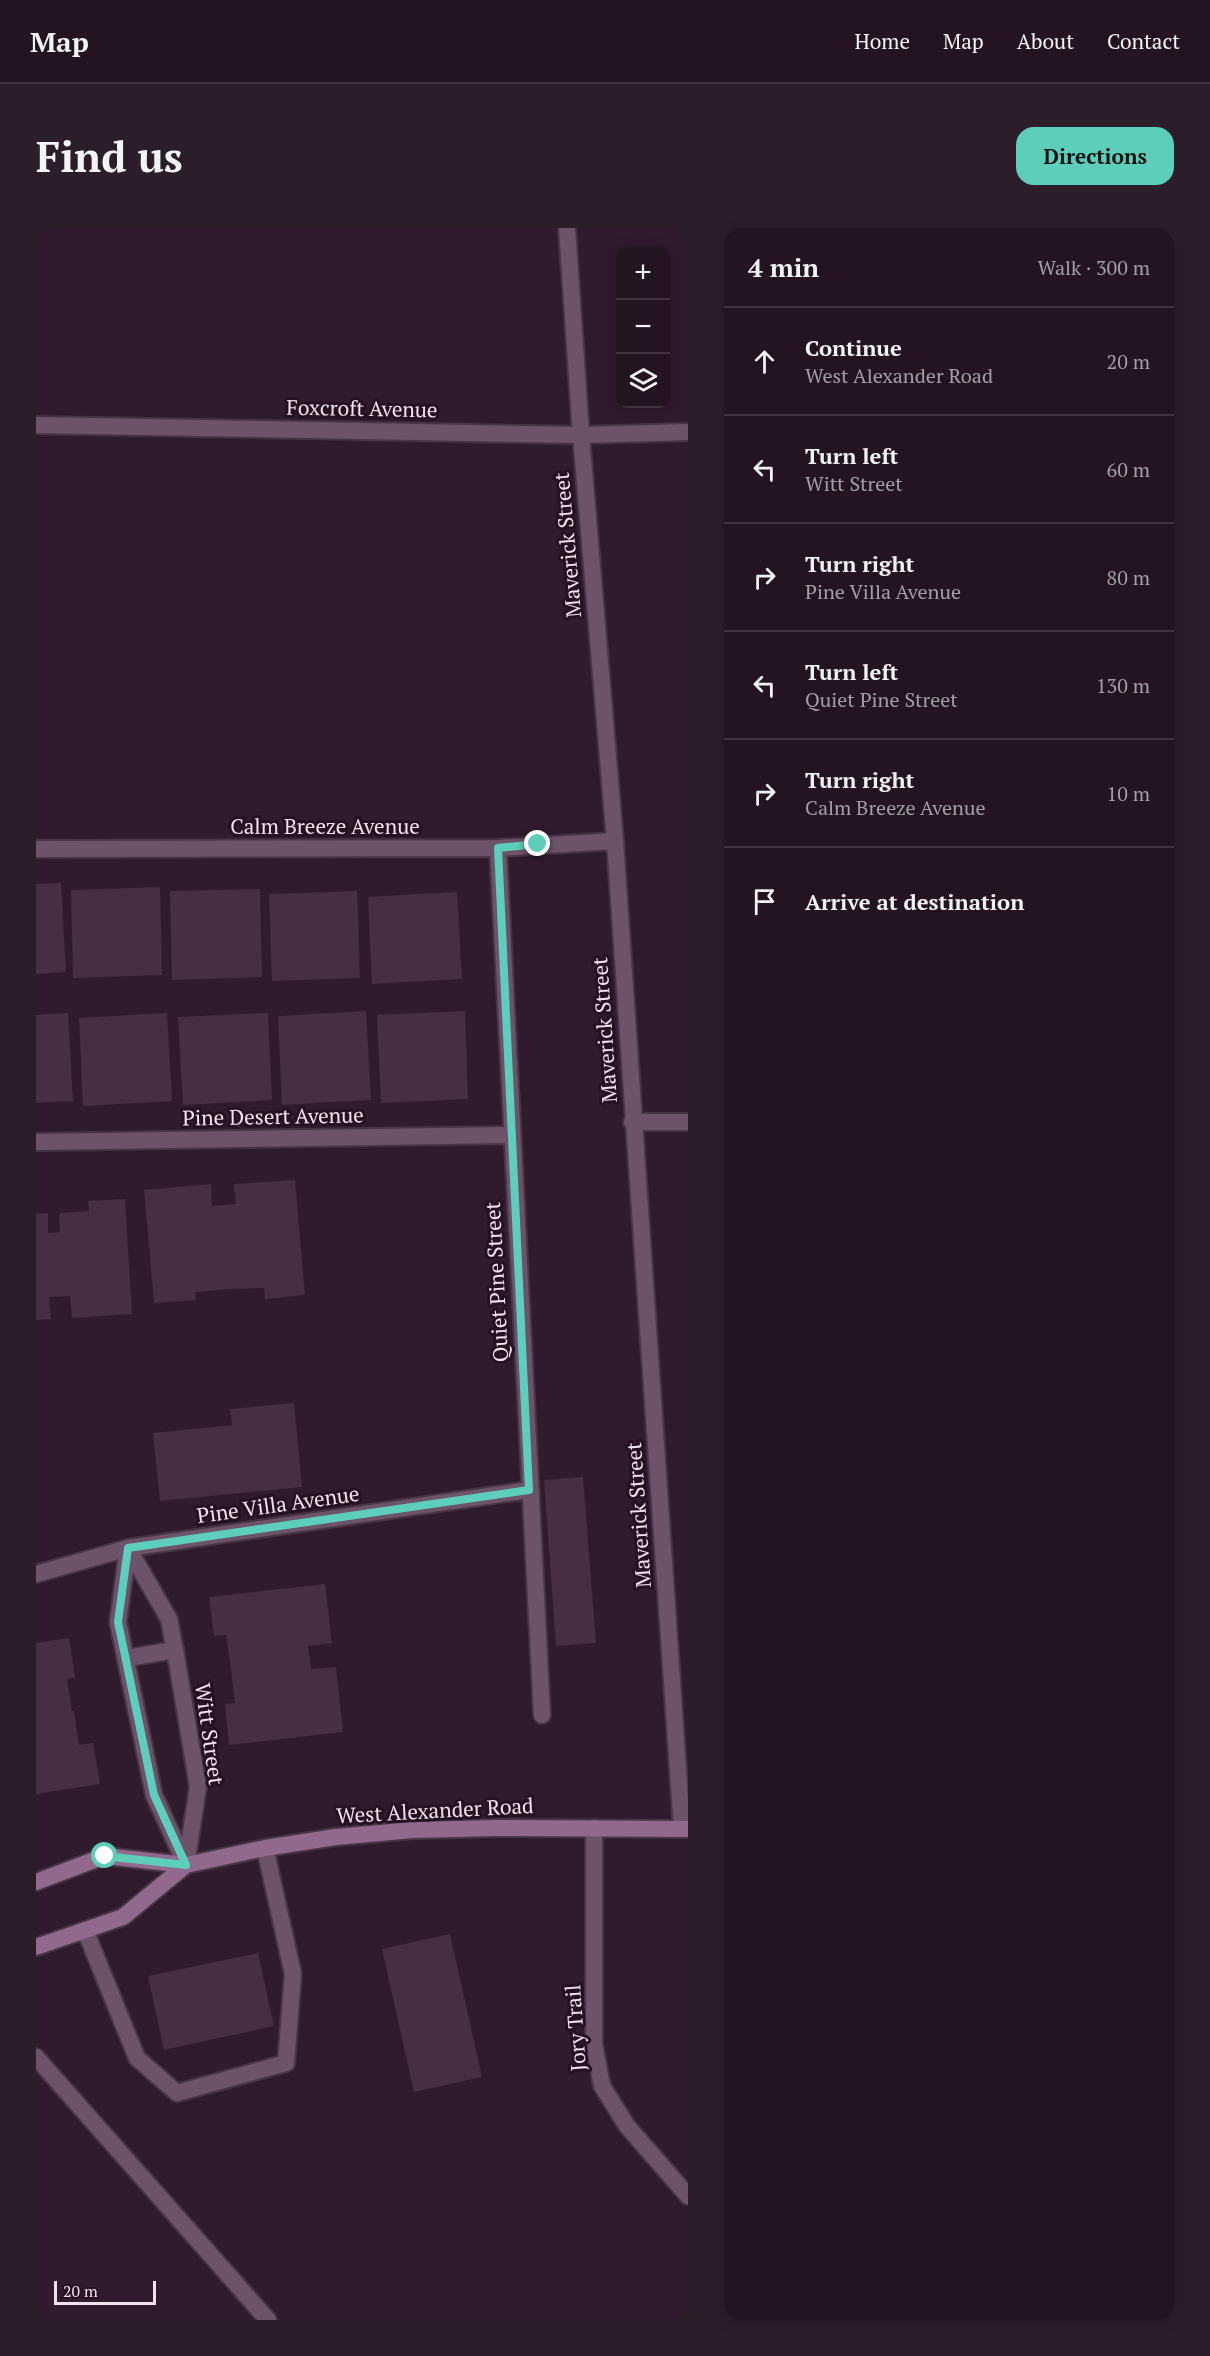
<!DOCTYPE html>
<meta charset="utf-8">
<style>
body{margin:0;font-family:"PT Serif",serif;background:#2c1d2a;color:#f1f3f6}
.controls{position:absolute;right:18px;top:18px;display:grid;overflow:hidden;border-radius:12px;box-shadow:0 3px 15px #0003}
.controls button{width:54px;height:54px;display:grid;place-items:center;padding:0;border:0;border-bottom:2px solid #413340;background:#241422;color:#f1f3f6;font:30px sans-serif}
.scale{position:absolute;left:18px;bottom:15px;width:102px;box-sizing:border-box;padding-left:6px;border:3px solid #f0e1ee;border-top:0;font-size:16px;line-height:21px;white-space:nowrap;color:#f0e1ee;-webkit-text-stroke:4px #261124;paint-order:stroke}
.stop{position:absolute;width:18px;height:18px;margin:-14px;border:4px solid #5cceba;border-radius:50%;background:#fff}
.stop.end{background:#5cceba;border-color:#fff;box-shadow:0 2px 6px #0008}
.list{margin:0;padding:0;list-style:none}
h2{display:flex;justify-content:space-between;align-items:center;height:78px;margin:0;padding:0 24px;font-size:26px}
h2 small{font-size:20px;font-weight:400;color:#a39ea5}
.list li{display:grid;grid-template-columns:39px 1fr auto;gap:18px;align-items:center;box-sizing:border-box;height:108px;padding:0 24px;border-top:2px solid #413340}
.list b{display:block;font-size:22px;white-space:nowrap}
.list p{margin:0;font-size:20px;white-space:nowrap;color:#a39ea5}
.list em{font-size:20px;font-style:normal;color:#a39ea5}
.icon{flex:none;width:33px;height:33px;fill:none;stroke:currentColor;stroke-width:2;stroke-linecap:round;stroke-linejoin:round}
.map{position:relative;flex:none;width:652px;height:2092px;overflow:hidden;border-radius:18px}
header{display:flex;align-items:center;gap:36px;box-sizing:border-box;height:84px;padding:0 30px;background:#241422;border-bottom:2px solid #413340}
header strong{font-size:28px}
nav{display:flex;gap:33px;margin-inline-start:auto;font-size:21px}
.intro{display:flex;align-items:center;justify-content:space-between;box-sizing:border-box;height:144px;padding:0 36px}
h1{margin:0;font-size:42px}
.button{padding:15px 27px;border-radius:18px;background:#5cceba;color:#111;font-size:21px;font-weight:700}
main{display:flex;gap:36px;padding:0 36px}
aside{flex:1;background:#241422;border-radius:18px;box-shadow:0 3px 15px #0003}
.map>svg:first-child{display:block}
.building{fill:#462f43}
.lines{fill:none;stroke-linecap:round;stroke-linejoin:round}
.service-casing{stroke:#473546;stroke-width:20}
.minor-casing{stroke:#473546;stroke-width:20}
.secondary-casing{stroke:#473546;stroke-width:20}
.service{stroke:#6d536a;stroke-width:16}
.minor{stroke:#6d536a;stroke-width:16}
.secondary{stroke:#90698c;stroke-width:16}
.route{stroke:#5cceba;stroke-width:8}
.labels{text-anchor:middle;dominant-baseline:central;stroke-width:6;stroke-linejoin:round;paint-order:stroke}
.street-label{font-size:21px;fill:#f0e1ee;stroke:#261124}
</style>
<header>
<strong>Map</strong>
<nav><a>Home</a><a>Map</a><a>About</a><a>Contact</a></nav>
</header>
<div class="intro"><h1>Find us</h1><a class="button">Directions</a></div>
<main>
<div class="map">
<svg width="652" height="2092" viewBox="0 0 652 2092">
<rect width="100%" height="100%" fill="#301a2e"/>
<path class="building" d="M25,655L30,744L0,746V656Z
M124,659L126,747L37,750L35,662Z
M224,661L226,749L136,752L134,663Z
M321,663L324,750L236,753L233,666Z
M421,664L426,751L336,756L332,669Z
M330,783L335,872L246,877L242,788Z
M429,783L432,871L345,875L341,787Z
M32,785L37,873L0,875V787Z
M131,785L136,873L47,878L43,790Z
M232,785L236,872L147,877L142,789Z
M259,952L269,1067L229,1071L228,1060L193,1061L159,1064L160,1072L118,1075L108,962L175,956L176,978L200,976L198,956Z
M89,971L96,1086L36,1090L34,1068L13,1069L15,1091L0,1092V986L12,985V1005L24,1004L23,985L53,983L52,973Z
M258,1175L266,1259L124,1273L117,1205L196,1197L194,1181Z
M547,1249L560,1415L520,1418L508,1252Z
M289,1356L296,1415L272,1418L275,1441L300,1439L307,1504L193,1517L189,1476L199,1475L195,1441L190,1407L178,1408L173,1369Z
M33,1410L39,1450L31,1451L36,1483H38L43,1517L57,1515L64,1556L0,1566V1415Z
M414,1706L446,1849L378,1864L346,1721Z
M222,1725L238,1798L128,1822L112,1748Z"/>
<g class="lines">
<g class="service-casing">
<path id="service" d="M91,1430L139,1422
M49,1702L101,1830L141,1865L250,1835L257,1746L229,1620
M0,1829L232,2092"/>
</g>
<g class="minor-casing">
<path id="minor" d="M531,0L545,207L579,613L646,1601
M0,197L545,207L652,204
M462,620L506,1487
M0,621L462,620L579,613
M596,894H652
M0,914L475,907
M92,1320L133,1391L139,1422L162,1559L150,1637
M92,1320L82,1394L118,1567L150,1637
M0,1346L92,1320L493,1262
M558,1600V1816L566,1858L591,1898L652,1968"/>
</g>
<g class="secondary-casing">
<path id="secondary" d="M0,1654L69,1628L150,1637L229,1620L300,1609L377,1602L461,1600L652,1601
M0,1719L87,1689L150,1637"/>
</g>
<use href="#service" class="service"/>
<use href="#minor" class="minor"/>
<use href="#secondary" class="secondary"/>
</g>
<g class="lines">
<path class="route" d="M69,1628L150,1637L118,1567L82,1394L92,1320L493,1262L462,620L502,616"/>
</g>
<g class="labels">
<g class="street-label">
<text transform="translate(326 180) rotate(1)">Foxcroft Avenue</text>
<text transform="translate(531 317) rotate(-95)">Maverick Street</text>
<text x="289" y="598">Calm Breeze Avenue</text>
<text transform="translate(568 802) rotate(-94)">Maverick Street</text>
<text transform="translate(237 888) rotate(-1)">Pine Desert Avenue</text>
<text transform="translate(460 1054) rotate(-93)">Quiet Pine Street</text>
<text transform="translate(242 1276) rotate(-8)">Pine Villa Avenue</text>
<text transform="translate(602 1287) rotate(-94)">Maverick Street</text>
<text transform="translate(174 1506) rotate(82)">Witt Street</text>
<text transform="translate(399 1582) rotate(-3)">West Alexander Road</text>
<text transform="translate(539 1800) rotate(-94)">Jory Trail</text>
</g>
</g>
</svg>
<div class="controls">
<button>+</button>
<button>−</button>
<button><svg class="icon" aria-label="layers" viewBox="0 0 24 24"><path d="M12 4l9 5-9 5-9-5zM3 14l9 5 9-5"/></svg></button>
</div>
<div class="scale">20 m</div>
<div class="stop" style="left:69px;top:1628px"></div>
<div class="stop end" style="left:502px;top:616px"></div>
</div>
<aside>
<h2>4 min<small>Walk · 300 m</small></h2>
<ul class="list">
<li><svg class="icon" aria-label="ahead" viewBox="0 0 24 24"><path d="M12 20V5M6 11l6-6 6 6"/></svg><div><b>Continue</b><p>West Alexander Road</p></div><em>20 m</em></li>
<li><svg class="icon" aria-label="left" viewBox="0 0 24 24"><path d="M17 20v-9H6M10 6l-5 5 5 5"/></svg><div><b>Turn left</b><p>Witt Street</p></div><em>60 m</em></li>
<li><svg class="icon" aria-label="right" viewBox="0 0 24 24"><path d="M7 20v-9h11M14 6l5 5-5 5"/></svg><div><b>Turn right</b><p>Pine Villa Avenue</p></div><em>80 m</em></li>
<li><svg class="icon" aria-label="left" viewBox="0 0 24 24"><path d="M17 20v-9H6M10 6l-5 5 5 5"/></svg><div><b>Turn left</b><p>Quiet Pine Street</p></div><em>130 m</em></li>
<li><svg class="icon" aria-label="right" viewBox="0 0 24 24"><path d="M7 20v-9h11M14 6l5 5-5 5"/></svg><div><b>Turn right</b><p>Calm Breeze Avenue</p></div><em>10 m</em></li>
<li><svg class="icon" aria-label="arrive" viewBox="0 0 24 24"><path d="M6 21V4h12l-3 4 3 4H6"/></svg><div><b>Arrive at destination</b></div></li>
</ul>
</aside>
</main>
